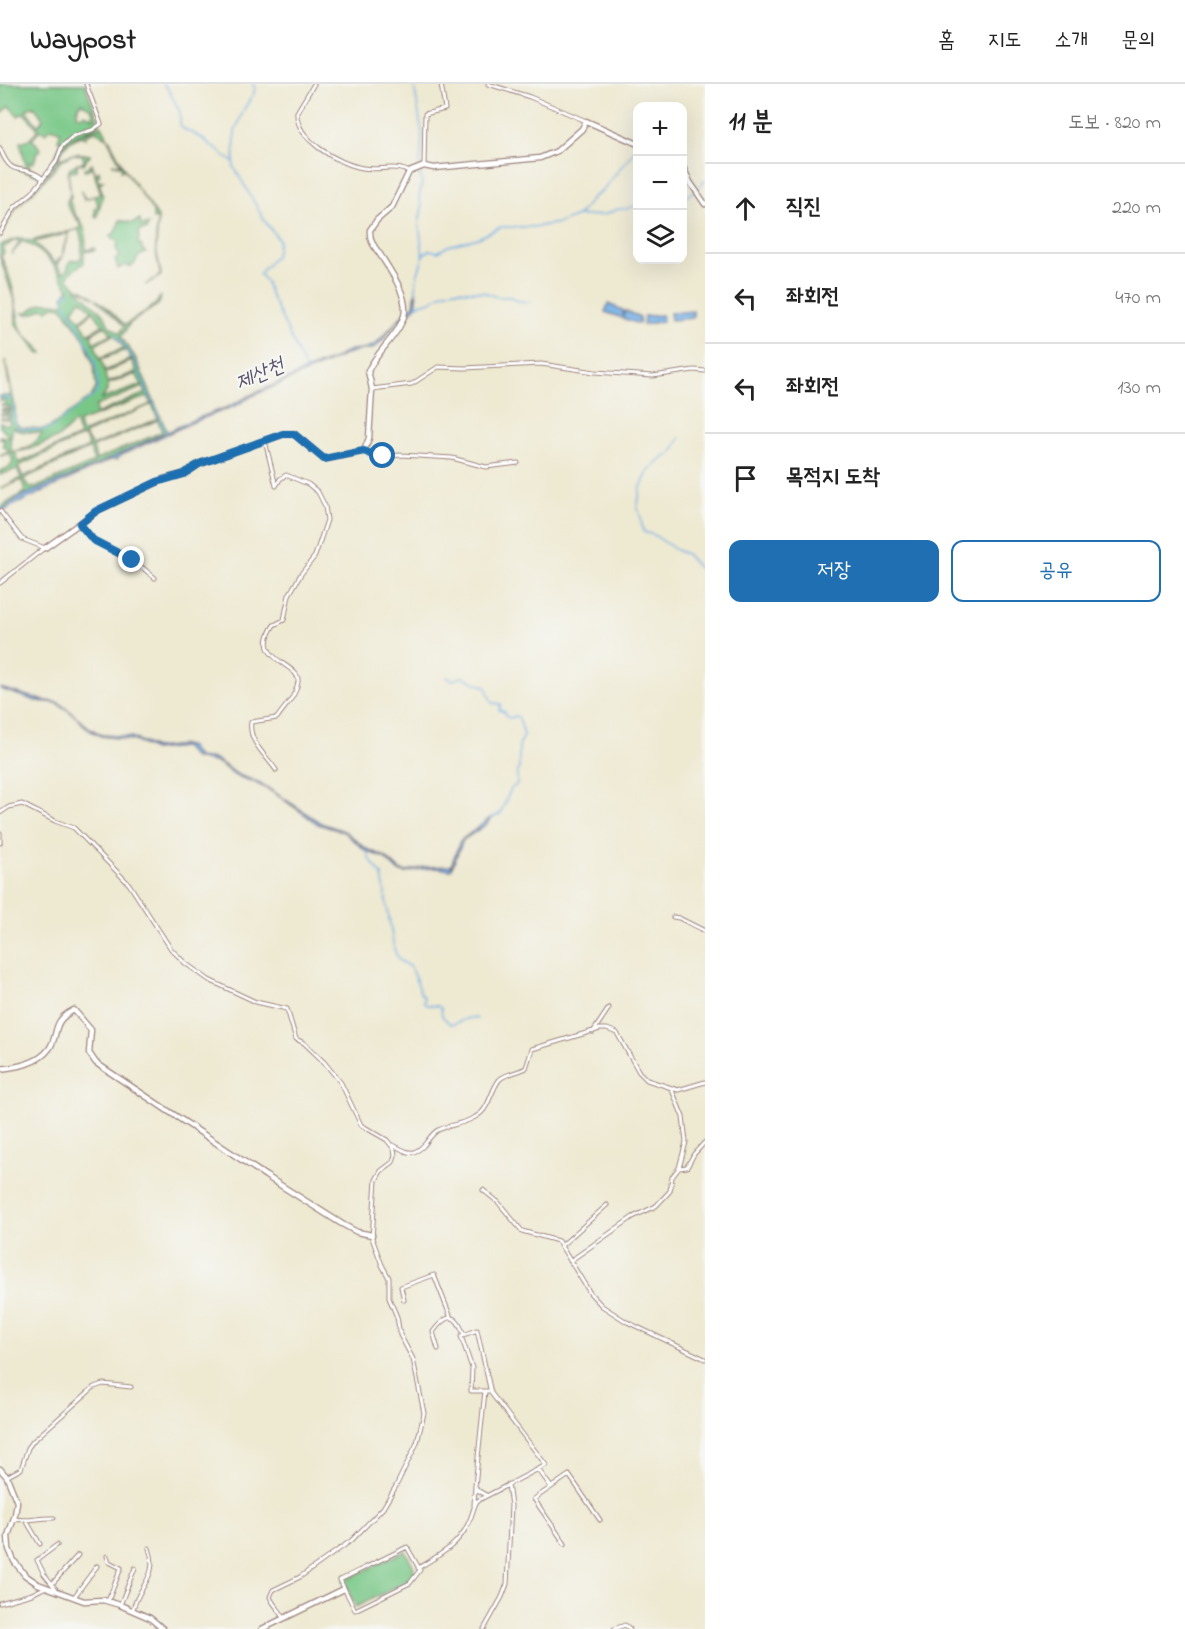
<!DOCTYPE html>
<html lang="ko">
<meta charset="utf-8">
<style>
body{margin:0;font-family:"Indie Flower","Poor Story",sans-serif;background:#f2f2f2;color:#222}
.controls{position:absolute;right:18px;top:18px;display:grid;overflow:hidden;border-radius:12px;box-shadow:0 6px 24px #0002}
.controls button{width:54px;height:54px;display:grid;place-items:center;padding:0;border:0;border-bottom:2px solid #e0e0e0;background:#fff;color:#222;font:30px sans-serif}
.stop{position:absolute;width:18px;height:18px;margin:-14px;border:4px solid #1f6fb2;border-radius:50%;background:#fff}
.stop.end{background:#1f6fb2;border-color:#fff;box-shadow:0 2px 6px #0008}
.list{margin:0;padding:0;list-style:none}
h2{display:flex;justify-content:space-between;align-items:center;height:78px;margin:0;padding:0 24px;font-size:26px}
h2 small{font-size:20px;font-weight:400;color:#767676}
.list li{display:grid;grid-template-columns:39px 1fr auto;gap:18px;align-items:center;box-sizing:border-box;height:90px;padding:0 24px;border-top:2px solid #e0e0e0}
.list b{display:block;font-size:22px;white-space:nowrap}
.list em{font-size:20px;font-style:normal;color:#767676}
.actions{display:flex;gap:12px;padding:18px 24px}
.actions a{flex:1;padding:14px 0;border:2px solid #1f6fb2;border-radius:12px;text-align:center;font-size:21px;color:#1f6fb2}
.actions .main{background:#1f6fb2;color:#fff}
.icon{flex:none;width:33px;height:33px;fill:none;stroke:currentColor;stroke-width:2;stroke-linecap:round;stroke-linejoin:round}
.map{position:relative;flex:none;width:705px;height:1545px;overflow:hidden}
header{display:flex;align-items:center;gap:36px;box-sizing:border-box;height:84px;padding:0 30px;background:#fff;border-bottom:2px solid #e0e0e0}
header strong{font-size:28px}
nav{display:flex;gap:33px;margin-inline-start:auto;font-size:21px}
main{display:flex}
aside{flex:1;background:#fff}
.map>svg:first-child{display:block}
.green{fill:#78c787;stroke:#617359;stroke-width:1.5;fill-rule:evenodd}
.water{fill:#74b0e6;stroke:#5f6888;stroke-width:1.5}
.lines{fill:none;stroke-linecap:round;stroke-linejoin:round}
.stream{stroke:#74b0e6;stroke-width:1.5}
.street-casing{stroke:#9c847e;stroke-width:5}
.secondary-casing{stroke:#9c847e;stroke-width:7}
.street{stroke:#fff;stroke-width:3}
.secondary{stroke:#fff;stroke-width:4.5}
.route{stroke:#1f6fb2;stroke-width:8}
.labels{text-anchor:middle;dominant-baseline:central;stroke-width:4.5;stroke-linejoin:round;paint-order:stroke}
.water-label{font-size:21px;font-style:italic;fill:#59526c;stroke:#f6f6f2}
</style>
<header>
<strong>Waypost</strong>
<nav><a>홈</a><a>지도</a><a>소개</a><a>문의</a></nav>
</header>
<main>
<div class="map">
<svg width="705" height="1545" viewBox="0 0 705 1545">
<rect width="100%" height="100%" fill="#f6f6f2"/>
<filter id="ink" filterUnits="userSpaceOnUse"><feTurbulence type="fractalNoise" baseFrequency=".0167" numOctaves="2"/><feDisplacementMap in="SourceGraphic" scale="12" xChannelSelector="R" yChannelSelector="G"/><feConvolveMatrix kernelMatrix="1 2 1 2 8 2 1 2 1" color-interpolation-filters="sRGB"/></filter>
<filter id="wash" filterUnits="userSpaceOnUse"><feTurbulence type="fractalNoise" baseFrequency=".008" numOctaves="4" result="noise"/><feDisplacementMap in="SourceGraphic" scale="24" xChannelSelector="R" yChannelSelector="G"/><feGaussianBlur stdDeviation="1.35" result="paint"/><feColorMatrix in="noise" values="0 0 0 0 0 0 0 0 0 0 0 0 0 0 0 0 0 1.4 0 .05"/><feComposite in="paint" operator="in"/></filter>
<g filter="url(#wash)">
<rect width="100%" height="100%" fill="#eee9d1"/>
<path class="green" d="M0,0H85L100,40L66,57L56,76L43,92C23,89 4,81 0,59L11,79L27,86L20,58L30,55L38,45L24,29L18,32L9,22L0,31ZM82,19L92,26L93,34L85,30L80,32L77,31L78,22ZM34,22L43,35L38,42L26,26ZM52,44L61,48L58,56L61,59C56,70 52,84 41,90L30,85L29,78L34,79L37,68L41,66L35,58L32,56L39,46L45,49Z
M102,42L128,91L158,133L156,165L161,191L145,201L160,192C160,182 156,173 156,163C155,153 158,143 157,134L153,135V127L125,86H121L123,83L112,80L121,81L107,54L96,47L87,50L86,54L81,52C69,57 64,61 60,72L61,75C72,69 78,68 90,71L84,80L77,79V86L71,87L68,90L71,113L69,116L77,134H79L85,146L86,166L95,164V166L84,168V179L72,187L67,193C73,204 85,207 95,214L82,205H77L104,231L109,242L120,249L124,242L96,215L110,226L125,241L155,221L161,212L159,220L130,239L121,253L135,273L167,348L79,389L22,412L1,426L0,423L25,408L22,396L0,405L21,394L17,385L0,391V387L10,383L13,378L10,369L0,372V371L9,367L3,361L4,355H0V352L3,353L9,352L0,343V338L8,341L10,339L9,336L0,334L9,335L10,333L0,330L10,332V330L0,327L10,329L11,327L0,325H11L10,323L0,321H5V316L0,317V312H10L11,310L5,276L15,323V337L19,343L43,345L50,343L91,313L96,304L94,282L85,256L62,223L54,222L47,226L42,224C36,229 30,232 23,229C32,228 33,223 40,220C48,217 58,220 65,220L63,212L69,205C64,200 63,195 59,189C50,175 38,163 22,157L11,171L18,161L19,156H15L3,164L4,169L1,172C8,187 14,205 16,222C18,231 18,237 21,245C25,255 37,260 43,269L39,270L16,240L15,219L0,173V161L16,155L21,154L30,157L80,145C81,134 69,130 67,120C67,113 69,116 70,110C72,94 59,83 84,78L83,71L73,70L60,77C58,84 27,113 19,121C11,130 6,143 0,153V151L18,121L33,108L58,77L60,68L65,59L74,53ZM79,145L82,159L81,175L70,177L67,186L63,189L57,181L60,175H62L69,148ZM69,149L66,161L64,162L62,174L59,175L56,180L34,158ZM81,215L92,226L81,237L73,227ZM93,227L103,241L88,250L81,238ZM105,242L112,250L93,259L91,250ZM114,250L124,264L100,274L95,261ZM126,266L131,275L105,287L101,275ZM132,276L136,288L107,299L105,289ZM136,290L142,301L102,315L107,307L108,300ZM143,303L146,309L96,330V322ZM148,312L151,319L147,322L85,348L81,347L79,338ZM152,320L158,335L92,362L84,350ZM158,336L162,348L96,376L93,363ZM75,338L80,352L21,378H18L15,368L30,365L59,353ZM13,343L20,347L42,349C35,362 26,365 12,368L10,358ZM81,353H85L89,363L23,393L18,382ZM90,364L94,378L37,403L30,404L24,396L25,394Z
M92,80L96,90L99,87L100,91L97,92L98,96L103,97L99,99L103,110L97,133L95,132V125L98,121L95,112L84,115L81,107L85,115L101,110L92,83L85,87L84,85Z
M140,135L141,142L149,140L146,146H140L138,160L142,162V165L146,169L139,172L134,181L129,183L125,181L118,185L115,175L120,173L116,163L118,159L116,155L113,156L110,152L114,150L120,136L133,139Z
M405,1467C410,1476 418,1485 412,1495L356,1523L343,1497Z"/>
<path class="water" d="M416,207L417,216L415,224L396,239L381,258L373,265L354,267L252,312L237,321L191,339L122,371L116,376H110L10,423L0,431V427L22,412L79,389L193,336L228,323L253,310L295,292L303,287L334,275L350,266L364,265L375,261L401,233L414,221Z
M608,220L623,226V233L625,227L640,233L639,240L605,228Z
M693,227V234L671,236L670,229Z
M662,231L663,237L643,241L644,232Z
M0,604L42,616L59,619L91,645L102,651L131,653L155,664L184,661L190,663L197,673L215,675L238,691L260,699L321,739L344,747L367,765L385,773L401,787L407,788L424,783L451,782L460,757L493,732L487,740L463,756L451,786L436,784L421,785L406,789L398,787L385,774L366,767L344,748L318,740L273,708L254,698L234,691L219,679L194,674L184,663L154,666L133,656L101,652L89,646L71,628L57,619L36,617L0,605Z"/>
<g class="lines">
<path class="stream" d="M163,0L168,5L180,28V39L182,44L200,53L233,78
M252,0L255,3L254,9L244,25L235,48L234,83L266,139L279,156L276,171L259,190L266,197L269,207L306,286
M414,0L422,50L420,82
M697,104L705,97
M682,113L688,112L694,107
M578,132L593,113L601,108L634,67
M422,171L430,166L438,168L448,162L478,154L501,143H533L559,139L577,132L604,131L618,125H626L638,121
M416,208V196L423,173L419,139L422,123L419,114L422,99L420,87
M416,221L431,217L443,209L455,206L483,208L497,213H511L518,217L530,218
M116,251L134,275L148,309L156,324L165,349
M0,314L7,313L12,316L15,339L18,344L43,346L52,343L96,310C106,280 76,242 64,216L65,211L70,208
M680,354L671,370L658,377L648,388L641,403L637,424C644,435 639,439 644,448L654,451L676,466L686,470L699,484L705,486
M447,593L453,596L463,593L486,603L492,619L501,620L499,626L505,628L507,633L511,634L516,632L519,634L524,651L519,663V684L517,690V700L511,705L500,730L490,735
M367,767L369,774L382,791L394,865L399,876L410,883L419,903L420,909L424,913V919L426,921L438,922L441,924L442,932L450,940C460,941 466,930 477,935"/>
</g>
</g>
<g filter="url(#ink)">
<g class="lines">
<g class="street-casing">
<path id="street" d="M314,0L297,28C295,55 338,80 363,84C377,87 397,80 409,88
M488,0L530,13L586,37
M0,64C12,97 22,78 42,94
M424,81L425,30L445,25L441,0
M0,149L15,123L33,108L56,78L62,62L73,52L92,46L101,40L86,0
M372,305L412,300L438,283L465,284L541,280L595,288L653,292L694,286L705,287
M265,357L276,402L280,395L286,391L308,400L318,408L325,422L327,436L315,472L301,490L289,511L284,536L274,541C249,577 301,579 298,598C296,613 284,623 277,634L251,638C248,658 266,671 276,686
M364,367L378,373L401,371L452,374L486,383L518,379
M0,427L22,455L45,464
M79,440L93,456L138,480L155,494
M0,499L43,465
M0,729L9,723L22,720L55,737L74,744L129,800L171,865L185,879L209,896L256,918L287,925L296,955L304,959L324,978L341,999L361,1041L387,1056L394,1065L395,1071L393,1078L381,1087L376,1096L372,1154L382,1181L389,1194V1214L397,1233L400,1251L413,1275L424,1329L417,1359L396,1402L383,1424L352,1456L300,1493L273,1506L270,1513C274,1522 280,1526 284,1534
M0,749V759
M673,833L679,834L705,847
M593,948L609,924
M393,1061C400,1064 407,1070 414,1068C426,1064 428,1052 438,1046C451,1040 471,1039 482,1028C490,1020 492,1004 500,995C506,990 519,988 526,984L532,965L600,945H607L617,949L639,988L647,996L678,1006L705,998
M679,1084L687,1083L694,1070L705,1058
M483,1106L498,1118L522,1147L558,1157L590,1209L602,1222L627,1238L705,1275
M561,1162L607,1121
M570,1177L633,1133L656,1122L670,1107L672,1093L679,1084L686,1058L683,1033L672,1006
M404,1216L401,1203L434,1191L451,1234
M438,1265L433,1248C447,1229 456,1228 464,1251
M485,1307L475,1402L477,1406L486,1411
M538,1385L551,1403
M8,1392L21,1385L28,1364L33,1357L94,1303L103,1300L131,1303
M474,1422L475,1402
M14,1435C28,1438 40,1433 54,1434
M27,1438L40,1460
M565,1460L534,1415L569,1391L600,1436
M407,1463L420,1486L410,1499L355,1526L340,1496Z
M107,1472L109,1478L121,1484L108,1517
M418,1484C438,1472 458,1462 468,1440C472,1433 473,1424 477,1417L546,1381L491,1309L477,1246L461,1252L472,1284L471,1307H490
M52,1500L78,1471
M56,1505L44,1490L37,1476L57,1461
M74,1513L97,1482
M0,1519L32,1510L46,1503
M120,1521L135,1484
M133,1525C140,1499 159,1493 149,1464
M484,1545L502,1513L507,1500L511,1422L508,1400
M614,1545L625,1541L630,1545"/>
</g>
<g class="secondary-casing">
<path id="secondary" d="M682,81L690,98L705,120
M45,464L100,425L164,395L184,390L199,380L283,350H294L324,375L364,367L369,354L372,305L368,287C377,267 398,252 404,232C409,214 392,189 383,175C377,165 369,159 370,146L377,136L392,123L409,88L424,82L434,84L540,74L557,67L582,45L586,37L638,60
M0,985C16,983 38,980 49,965C60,950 50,938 74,926L91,946L89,969L96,979L266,1092L342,1140L357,1148L372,1151
M0,1385L7,1393L17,1418L15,1431L8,1452L9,1465L14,1477L25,1491L38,1500L84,1517L103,1516L120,1521L150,1534L163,1545
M262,1545L344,1505"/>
</g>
<use href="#street" class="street"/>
<use href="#secondary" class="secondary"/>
</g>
</g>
<g class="lines" filter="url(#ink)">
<path class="route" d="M132,476L93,456L80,440L96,427L157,398L184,390L199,380L283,350H294L324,375L364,367L378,373L383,372"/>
</g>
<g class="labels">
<g class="water-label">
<text transform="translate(260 291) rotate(-24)">제산천</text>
</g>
</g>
</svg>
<div class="controls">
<button>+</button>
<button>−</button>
<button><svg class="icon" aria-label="layers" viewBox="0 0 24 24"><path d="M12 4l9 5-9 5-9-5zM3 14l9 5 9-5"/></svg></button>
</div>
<div class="stop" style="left:383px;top:372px"></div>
<div class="stop end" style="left:132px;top:476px"></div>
</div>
<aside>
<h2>11 분<small>도보 · 820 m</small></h2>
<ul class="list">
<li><svg class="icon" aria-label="ahead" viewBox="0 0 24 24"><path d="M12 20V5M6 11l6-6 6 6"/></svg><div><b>직진</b></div><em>220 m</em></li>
<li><svg class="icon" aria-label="left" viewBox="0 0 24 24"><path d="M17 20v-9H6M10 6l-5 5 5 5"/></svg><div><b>좌회전</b></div><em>470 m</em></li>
<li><svg class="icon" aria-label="left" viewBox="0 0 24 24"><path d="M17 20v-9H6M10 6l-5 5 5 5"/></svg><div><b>좌회전</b></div><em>130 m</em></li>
<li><svg class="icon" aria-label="arrive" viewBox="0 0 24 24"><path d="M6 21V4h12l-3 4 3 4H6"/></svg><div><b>목적지 도착</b></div></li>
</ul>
<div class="actions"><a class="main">저장</a><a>공유</a></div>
</aside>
</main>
